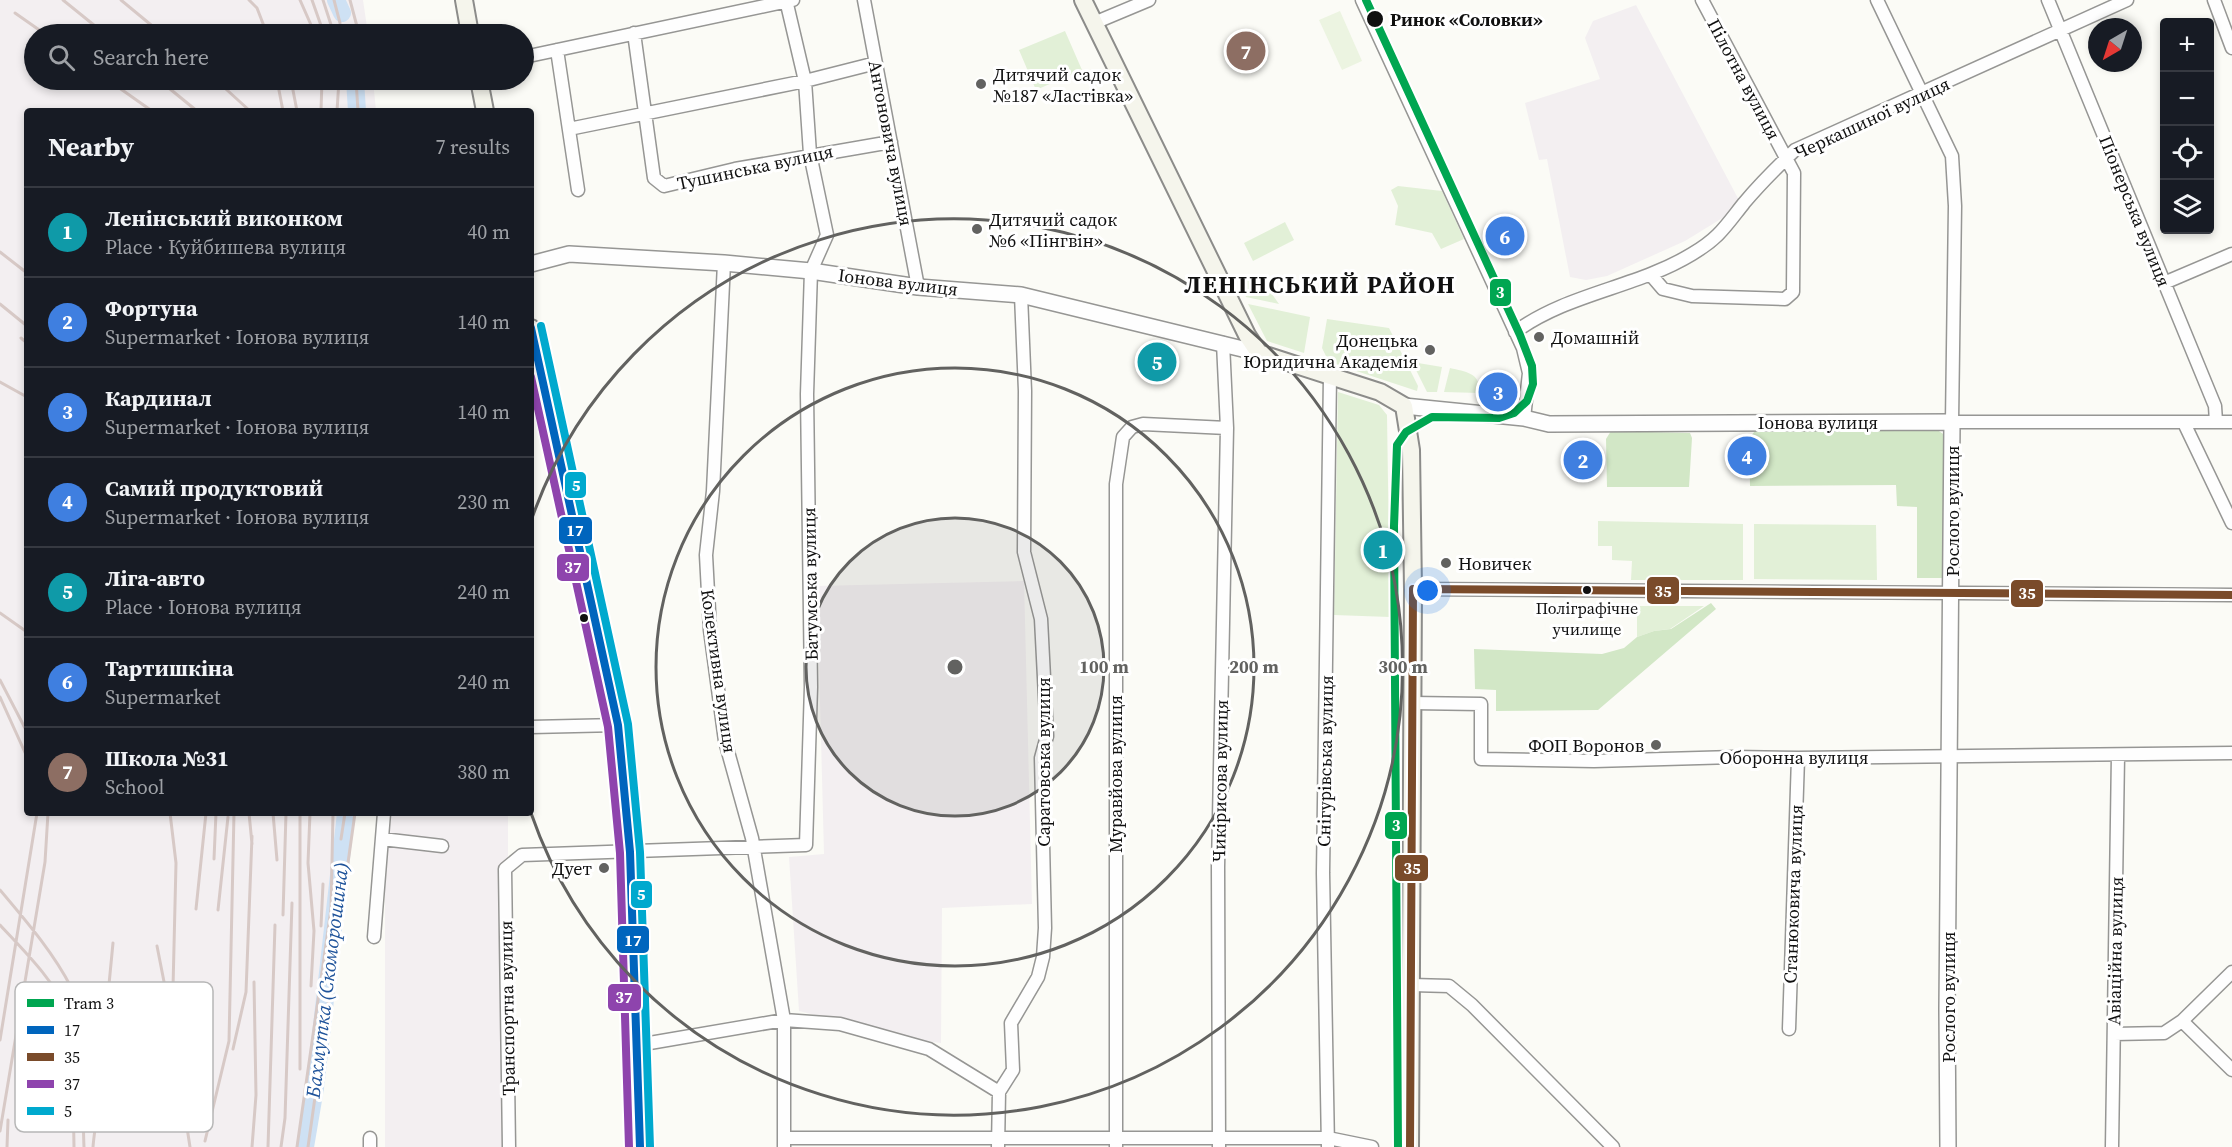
<!DOCTYPE html>
<meta charset="utf-8">
<style>
body{margin:0;font-family:"Source Serif 4",serif;background:#20242c;color:#f1f3f6}
.controls{position:absolute;right:18px;top:18px;display:grid;overflow:hidden;border-radius:6px;box-shadow:0 3px 9px #0003}
.controls button{width:54px;height:54px;display:grid;place-items:center;padding:0;border:0;border-bottom:2px solid #363941;background:#171b24;color:#f1f3f6;font:30px sans-serif}
.compass{position:absolute;left:2088px;top:18px;width:54px;height:54px;border-radius:50%;background:#171b24;box-shadow:0 3px 9px #0003;rotate:219deg}
.you{position:absolute;left:1428px;top:591px;width:21px;height:21px;margin:-15px;border:4px solid #fff;border-radius:50%;background:#1a73e8;box-shadow:0 0 0 9px #1a73e833}
.badge{display:grid;place-items:center;width:39px;height:39px;border-radius:50%;background:#0b8043;color:#fff;font-size:20px;font-weight:700}
.pin{position:absolute;translate:-50% -50%;border:3px solid #fff;box-shadow:0 2px 6px #0006}
.list{margin:0;padding:0;list-style:none}
h2{display:flex;justify-content:space-between;align-items:center;height:78px;margin:0;padding:0 24px;font-size:26px}
h2 small{font-size:20px;font-weight:400;color:#9ea1a6}
.list li{display:grid;grid-template-columns:39px 1fr auto;gap:18px;align-items:center;box-sizing:border-box;height:90px;padding:0 24px;border-top:2px solid #363941}
.list b{display:block;font-size:22px;white-space:nowrap}
.list p{margin:0;font-size:20px;white-space:nowrap;color:#9ea1a6}
.list em{font-size:20px;font-style:normal;color:#9ea1a6}
.icon{flex:none;width:33px;height:33px;fill:none;stroke:currentColor;stroke-width:2;stroke-linecap:round;stroke-linejoin:round}
.map{position:relative;flex:none;width:2232px;height:1147px;overflow:hidden}
.search{position:absolute;background:#171b24;box-shadow:0 3px 9px #0003;left:24px;top:24px;width:510px;height:66px;display:flex;align-items:center;gap:15px;box-sizing:border-box;padding:0 21px;border-radius:33px;color:#9ea1a6;font-size:22px}
.panel{position:absolute;background:#171b24;box-shadow:0 3px 9px #0003;left:24px;top:108px;width:510px;height:708px;border-radius:6px}
.map>svg:first-child{display:block}
.industrial{fill:#f3eff1}
.green{fill:#e2f0d7}
.forest{fill:#d2e7c6}
.pitch{fill:#ecf4e1}
.lines{fill:none;stroke-linecap:round;stroke-linejoin:round}
.river{stroke:#cee1f4;stroke-width:18}
.minor-casing{stroke:#969694;stroke-width:15}
.tertiary-casing{stroke:#969694;stroke-width:18}
.secondary-casing{stroke:#8c8c8a;stroke-width:20}
.minor{stroke:#fefefe;stroke-width:12}
.tertiary{stroke:#fefefe;stroke-width:15}
.secondary{stroke:#f5f5ec;stroke-width:16}
.rail{stroke:#d7c9c6;stroke-width:3}
.bus-1-casing{stroke:#fff;stroke-width:12}
.bus-2-casing{stroke:#fff;stroke-width:12}
.bus-3-casing{stroke:#fff;stroke-width:12}
.bus-4-casing{stroke:#fff;stroke-width:12}
.bus-1{stroke:#0065bd;stroke-width:8}
.bus-2{stroke:#7a4b2a;stroke-width:8}
.bus-3{stroke:#8e44ad;stroke-width:8}
.bus-4{stroke:#00a9ce;stroke-width:8}
.tram-1-casing{stroke:#fff;stroke-width:12}
.tram-1{stroke:#00a651;stroke-width:8}
.ring{fill:none;stroke:#626260;stroke-width:3}
.stop-dot{fill:#101010;stroke:#fff;stroke-width:2}
.poi-dot{fill:#626260;stroke:#fff;stroke-width:2}
.labels{text-anchor:middle;dominant-baseline:central;stroke-width:6;stroke-linejoin:round;paint-order:stroke}
.bus-label{font-size:16px;fill:#101010;stroke:#fff}
.stop-label{font-size:18px;font-weight:bold;fill:#101010;stroke:#fff;text-anchor:start}
.poi-label{font-size:18px;fill:#101010;stroke:#fff;text-anchor:start}
.street-label{font-size:18px;fill:#101010;stroke:#fff}
.water-label{font-size:20px;font-style:italic;fill:#20549b;stroke:#fff}
.district-label{font-size:24px;font-weight:bold;letter-spacing:1.5px;fill:#101010;stroke:#fff}
.key{fill:#fff;stroke:#b7b7b7;stroke-width:1.5}
.key-label{font-size:16px;fill:#101010}
.centre{fill:#626260;stroke:#fff;stroke-width:3}
.ring-label{font-size:18px;text-anchor:middle;font-weight:bold;fill:#626260;stroke:#fff;stroke-width:6;stroke-linejoin:round;paint-order:stroke}
.line-badge{stroke:#fff;stroke-width:2}
.badge-label{font-size:16px;text-anchor:middle;font-weight:bold;fill:#fff}
</style>
<div class="map">
<svg width="2232" height="1147" viewBox="0 0 2232 1147">
<rect width="100%" height="100%" fill="#fbfbf6"/>
<path class="industrial" d="M0,0H363L368,34H34V80H373L376,111H27V813H351L326,1065L311,1147H0Z
M1636,5L1742,206L1685,241L1607,276L1586,280L1570,277L1547,159L1539,160L1525,103L1600,79L1585,38L1593,21Z
M1024,581L1032,904L942,908L941,1043L909,1039L799,1011L789,857L824,854L817,586Z
M385,813H508V861L501,868L503,1147H385Z"/>
<path class="green" d="M1065,31L1082,70L1036,90L1019,50Z
M1398,186L1442,191L1464,239L1441,249L1432,233L1395,225L1398,206L1391,190Z
M1285,222L1294,240L1253,261L1244,243Z
M1258,274L1279,304L1246,297L1239,282Z
M1248,304L1310,317L1304,353L1267,341Z
M1327,319L1389,328L1418,386L1417,391L1329,362L1322,348Z
M1412,362L1442,367L1437,392H1427Z
M1450,368C1467,372 1481,373 1479,393L1444,392Z
M1338,392L1379,405L1387,415L1390,617L1334,615Z
M1598,521L1743,524V580H1631L1632,561L1612,560V546H1598Z
M1754,524L1876,525L1877,580L1754,579Z
M1637,606H1704L1670,629L1654,631L1637,637Z"/>
<path class="forest" d="M1936,429L1946,436V578H1917V507L1897,506L1896,485L1750,486L1749,438L1755,431Z
M1611,431L1690,433L1692,438L1689,487H1607L1606,439Z
M1711,603L1716,609L1598,710L1496,711V690L1475,689L1474,649L1602,654L1624,648L1637,637L1654,631L1671,629Z"/>
<path class="pitch" d="M1340,11L1362,61L1342,70L1319,20Z"/>
<g class="lines">
<path class="river" d="M336,0L342,13
M355,80L357,111
M305,1147L315,1088L346,813"/>
<g class="minor-casing">
<path id="minor" d="M864,0L918,287
M1362,0L1523,348L1529,373L1524,418
M1877,0L1952,156L1955,206L1952,422H2232
M2048,0L2215,406L2216,422
M2214,0L2232,48
M1094,23L1149,0
M634,33L654,178L664,186L735,169L891,142
M557,50L578,190
M524,57L793,0
M569,129L805,81L876,63
M724,263L713,491L706,555L710,630L725,741L752,838L784,1020V1147
M1651,275L1663,289L1692,296L1785,299L1793,292L1794,173L1702,0
M2164,283L2232,254
M1515,332C1568,293 1636,288 1692,254C1719,238 1725,227 1744,203C1760,184 1777,167 1795,150L2127,0
M2184,423L2232,523
M1413,589L2232,595
M1412,703L1481,704V759L1594,761L1734,757L1798,758L2232,753
M531,727L618,725
M382,839L442,846
M374,937L384,813
M1412,985L1449,986L1472,1005L1613,1147
M2182,1021L2232,1070
M1789,1029L1798,758
M2114,1034L2164,1033L2182,1021L2232,972
M638,1045L784,1020L840,1024L929,1049L999,1092
M370,1138V1147
M785,1138H1328L1372,1147
M509,1147L505,869L522,855L806,845L811,687L807,394L811,271L827,235L810,154L805,81L786,0
M998,1147L999,1092L1013,1070L1011,1023L1038,977L1043,957L1045,928L1041,758L1047,736L1041,619L1024,552L1025,391L1021,295
M1116,1147V484L1123,437L1132,427L1143,424L1227,428
M1219,1147L1218,867L1227,428L1223,343
M1328,1147L1323,873L1330,376
M2112,1147L2118,755"/>
</g>
<g class="tertiary-casing">
<path id="tertiary" d="M531,264L569,254L724,263L811,271L918,287L1021,295L1259,353
M1404,406L1524,418L1549,424L1952,422L1947,1009L1948,1147"/>
</g>
<g class="secondary-casing">
<path id="secondary" d="M464,0L470,34
M1083,0L1247,335L1259,353L1380,392L1404,406L1411,450L1413,589L1410,1147
M479,80L485,111
M531,328L618,725L630,852L640,1147"/>
</g>
<use href="#minor" class="minor"/>
<use href="#tertiary" class="tertiary"/>
<use href="#secondary" class="secondary"/>
<path class="rail" d="M63,0L105,34
M121,0L162,34
M249,0L257,8L267,34
M300,0L315,34
M312,0L324,34
M323,0L334,34
M334,0L340,23
M350,0L359,34
M15,13L45,34
M108,80L152,111
M159,80L197,111
M216,80L250,111
M277,80L283,111
M291,80L297,111
M356,80L358,111
M321,111L322,80
M337,111L339,80
M0,252L27,273
M0,304L27,326
M21,338L27,343
M0,382L27,397
M0,613L27,632
M0,680L27,732
M0,697L27,757
M170,813L176,863L172,1030L190,1147
M249,813L252,844
M273,813L277,860
M310,813L308,863L314,931L311,986
M341,839L345,813
M214,859L216,813
M0,890C61,962 97,1007 97,1106C97,1120 94,1133 93,1147
M196,909L206,813
M218,910L228,817
M283,915L286,813
M0,925C25,952 53,979 68,1013C86,1054 82,1103 84,1147
M321,926L323,884
M157,946L167,997
M186,1034L190,1108
M0,1040L37,813
M233,1049L246,992L252,836
M101,1067L113,943
M300,1069V813
M73,1087L74,1147
M206,1108L208,1034
M0,1131L45,862L48,813
M205,1141L229,1041L234,813
M7,1147L8,1120
M252,1147L256,1095L254,982
M268,1147L275,925
M281,1147L285,1118L292,903
M297,1147L331,909L333,813
M308,1147L355,813"/>
<g class="bus-1-casing">
<path id="bus-1" d="M531,328L618,725L630,852L640,1147"/>
</g>
<g class="bus-2-casing">
<path id="bus-2" d="M1413,589L2232,595
M1410,1147L1413,589"/>
</g>
<g class="bus-3-casing">
<path id="bus-3" d="M531,377L608,727L620,853L629,1147"/>
</g>
<g class="bus-4-casing">
<path id="bus-4" d="M541,326L628,724L640,852L650,1147"/>
</g>
<use href="#bus-1" class="bus-1"/>
<use href="#bus-2" class="bus-2"/>
<use href="#bus-3" class="bus-3"/>
<use href="#bus-4" class="bus-4"/>
<g class="tram-1-casing">
<path id="tram-1" d="M1366,0L1520,335L1532,366L1533,384L1527,401L1514,413L1499,418L1432,417L1406,432L1397,445L1394,526L1398,1147"/>
</g>
<use href="#tram-1" class="tram-1"/>
</g>
<circle cx="955" cy="667" r="149" fill="#626260" fill-opacity=".12"/>
<g class="ring">
<circle cx="955" cy="667" r="149"/>
<circle cx="955" cy="667" r="299"/>
<path d="M531 521A448 448 0 1 1 531 813"/>
</g>
<g class="stop-dot">
<circle cx="1375" cy="19" r="9"/>
<circle cx="1587" cy="590" r="5"/>
<circle cx="584" cy="618" r="5"/>
</g>
<g class="poi-dot">
<circle cx="981" cy="84" r="6"/>
<circle cx="977" cy="229" r="6"/>
<circle cx="1539" cy="337" r="6"/>
<circle cx="1430" cy="350" r="6"/>
<circle cx="1446" cy="563" r="6"/>
<circle cx="1656" cy="745" r="6"/>
<circle cx="604" cy="868" r="6"/>
</g>
<g class="labels">
<g class="bus-label">
<text x="1587" y="608">Поліграфічне<tspan x="1587" dy="21">училище</tspan></text>
</g>
<g class="stop-label">
<text x="1390" y="19">Ринок «Соловки»</text>
</g>
<g class="poi-label">
<text x="993" y="74">Дитячий садок<tspan x="993" dy="21">№187 «Ластівка»</tspan></text>
<text x="989" y="219">Дитячий садок<tspan x="989" dy="21">№6 «Пінгвін»</tspan></text>
<text x="1551" y="337">Домашній</text>
<text x="1418" y="340" text-anchor="end">Донецька<tspan x="1418" dy="21">Юридична Академія</tspan></text>
<text x="1458" y="563">Новичек</text>
<text x="1644" y="745" text-anchor="end">ФОП Воронов</text>
<text x="592" y="868" text-anchor="end">Дует</text>
</g>
<g class="street-label">
<text transform="translate(1744 79) rotate(62)">Пілотна вулиця</text>
<text transform="translate(1872 118) rotate(-25)">Черкашиної вулиця</text>
<text transform="translate(891 143) rotate(79)">Антоновича вулиця</text>
<text transform="translate(755 167) rotate(-12)">Тушинська вулиця</text>
<text transform="translate(2135 211) rotate(68)">Піонерська вулиця</text>
<text transform="translate(898 282) rotate(7)">Іонова вулиця</text>
<text x="1818" y="422">Іонова вулиця</text>
<text transform="translate(1952 511) rotate(-90)">Рослого вулиця</text>
<text transform="translate(810 584) rotate(-91)">Батумська вулиця</text>
<text transform="translate(719 671) rotate(82)">Колективна вулиця</text>
<text x="1794" y="757">Оборонна вулиця</text>
<text transform="translate(1325 761) rotate(-89)">Снігурівська вулиця</text>
<text transform="translate(1043 762) rotate(-90)">Саратовська вулиця</text>
<text transform="translate(1115 774) rotate(-90)">Муравйова вулиця</text>
<text transform="translate(1220 781) rotate(-89)">Чикірисова вулиця</text>
<text transform="translate(1793 894) rotate(-88)">Станюковича вулиця</text>
<text transform="translate(2115 951) rotate(-89)">Авіаційна вулиця</text>
<text transform="translate(1948 997) rotate(-90)">Рослого вулиця</text>
<text transform="translate(507 1008) rotate(-91)">Транспортна вулиця</text>
</g>
<g class="water-label">
<text transform="translate(327 980) rotate(-83)">Бахмутка (Скоморошина)</text>
</g>
<g class="district-label">
<text x="1320" y="284">ЛЕНІНСЬКИЙ РАЙОН</text>
</g>
</g>
<rect x="15" y="982" width="198" height="150" rx="9" class="key"/>
<rect x="27" y="999" width="27" height="8" fill="#00a651"/>
<rect x="27" y="1026" width="27" height="8" fill="#0065bd"/>
<rect x="27" y="1053" width="27" height="8" fill="#7a4b2a"/>
<rect x="27" y="1080" width="27" height="8" fill="#8e44ad"/>
<rect x="27" y="1107" width="27" height="8" fill="#00a9ce"/>
<g class="key-label">
<text x="64" y="1009">Tram 3</text>
<text x="64" y="1036">17</text>
<text x="64" y="1063">35</text>
<text x="64" y="1090">37</text>
<text x="64" y="1117">5</text>
</g>
<circle cx="955" cy="667" r="9" class="centre"/>
<g class="ring-label">
<text x="1104" y="673">100 m</text>
<text x="1254" y="673">200 m</text>
<text x="1403" y="673">300 m</text>
</g>
<g class="line-badge">
<rect x="1489" y="278" width="23" height="29" rx="6" fill="#00a651"/>
<rect x="564" y="471" width="23" height="28" rx="6" fill="#00a9ce"/>
<rect x="558" y="516" width="35" height="29" rx="6" fill="#0065bd"/>
<rect x="556" y="553" width="34" height="29" rx="6" fill="#8e44ad"/>
<rect x="1646" y="576" width="34" height="29" rx="6" fill="#7a4b2a"/>
<rect x="2010" y="579" width="34" height="29" rx="6" fill="#7a4b2a"/>
<rect x="1384" y="811" width="24" height="29" rx="6" fill="#00a651"/>
<rect x="1394" y="854" width="35" height="28" rx="6" fill="#7a4b2a"/>
<rect x="630" y="880" width="23" height="29" rx="6" fill="#00a9ce"/>
<rect x="616" y="925" width="34" height="29" rx="6" fill="#0065bd"/>
<rect x="607" y="983" width="35" height="29" rx="6" fill="#8e44ad"/>
</g>
<g class="badge-label">
<text x="1500" y="298">3</text>
<text x="576" y="491">5</text>
<text x="575" y="536">17</text>
<text x="573" y="573">37</text>
<text x="1663" y="597">35</text>
<text x="2027" y="599">35</text>
<text x="1396" y="831">3</text>
<text x="1412" y="874">35</text>
<text x="641" y="900">5</text>
<text x="633" y="946">17</text>
<text x="624" y="1003">37</text>
</g>
</svg>
<div class="controls">
<button>+</button>
<button>−</button>
<button><svg class="icon" aria-label="locate" viewBox="0 0 24 24"><circle cx="12" cy="12" r="6"/><path d="M12 2v4M12 18v4M2 12h4M18 12h4"/></svg></button>
<button><svg class="icon" aria-label="layers" viewBox="0 0 24 24"><path d="M12 4l9 5-9 5-9-5zM3 14l9 5 9-5"/></svg></button>
</div>
<svg class="compass" viewBox="-18 -18 36 36"><path d="M0-13l5 13h-10z" fill="#e53935"/><path d="M0 13l5-13h-10z" fill="#9ea1a6"/></svg>
<div class="you"></div>
<div class="pin badge" style="left:1383px;top:550px;background:#0f9aa8">1</div>
<div class="pin badge" style="left:1583px;top:460px;background:#3f7fe0">2</div>
<div class="pin badge" style="left:1498px;top:392px;background:#3f7fe0">3</div>
<div class="pin badge" style="left:1747px;top:456px;background:#3f7fe0">4</div>
<div class="pin badge" style="left:1157px;top:362px;background:#0f9aa8">5</div>
<div class="pin badge" style="left:1505px;top:236px;background:#3f7fe0">6</div>
<div class="pin badge" style="left:1246px;top:51px;background:#8d6e63">7</div>
<div class="search"><svg class="icon" aria-label="search" viewBox="0 0 24 24"><circle cx="10" cy="10" r="6"/><path d="M15 15l6 6"/></svg>Search here</div>
<section class="panel">
<h2>Nearby<small>7 results</small></h2>
<ul class="list">
<li><span class="badge" style="background:#0f9aa8">1</span><div><b>Ленінський виконком</b><p>Place · Куйбишева вулиця</p></div><em>40 m</em></li>
<li><span class="badge" style="background:#3f7fe0">2</span><div><b>Фортуна</b><p>Supermarket · Іонова вулиця</p></div><em>140 m</em></li>
<li><span class="badge" style="background:#3f7fe0">3</span><div><b>Кардинал</b><p>Supermarket · Іонова вулиця</p></div><em>140 m</em></li>
<li><span class="badge" style="background:#3f7fe0">4</span><div><b>Самий продуктовий</b><p>Supermarket · Іонова вулиця</p></div><em>230 m</em></li>
<li><span class="badge" style="background:#0f9aa8">5</span><div><b>Ліга-авто</b><p>Place · Іонова вулиця</p></div><em>240 m</em></li>
<li><span class="badge" style="background:#3f7fe0">6</span><div><b>Тартишкіна</b><p>Supermarket</p></div><em>240 m</em></li>
<li><span class="badge" style="background:#8d6e63">7</span><div><b>Школа №31</b><p>School</p></div><em>380 m</em></li>
</ul>
</section>
</div>
